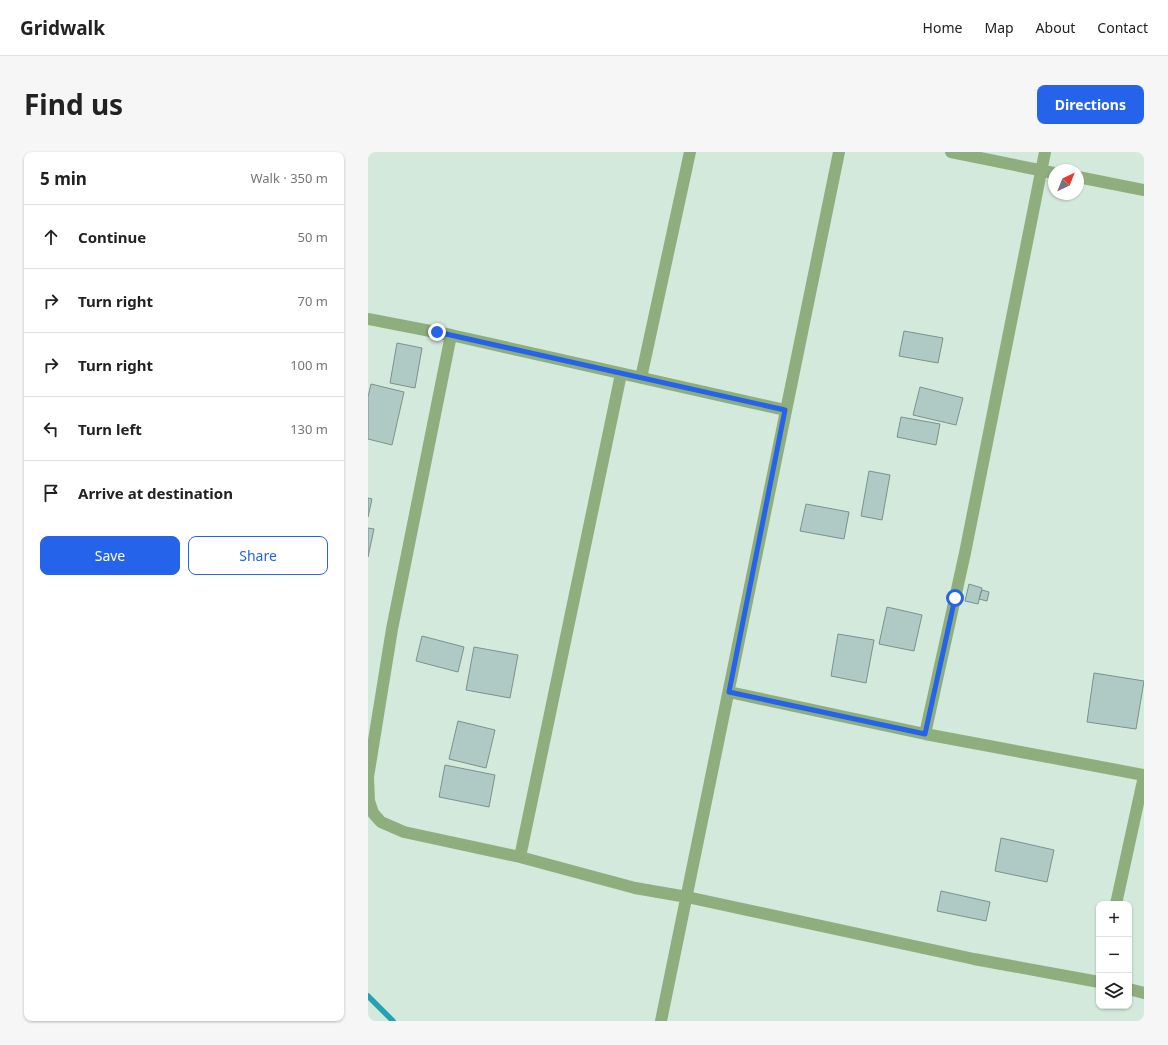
<!DOCTYPE html>
<meta charset="utf-8">
<style>
body{margin:0;font-family:"Noto Sans",sans-serif;background:#f6f6f6;color:#222}
.controls{position:absolute;right:12px;bottom:12px;display:grid;overflow:hidden;border-radius:8px;box-shadow:0 1px 3px #0004}
.controls button{width:36px;height:36px;display:grid;place-items:center;padding:0;border:0;border-bottom:1px solid #e0e0e0;background:#fff;color:#222;font:20px sans-serif}
.compass{position:absolute;left:680px;top:12px;width:36px;height:36px;border-radius:50%;background:#fff;box-shadow:0 1px 3px #0004;rotate:43deg}
.stop{position:absolute;width:12px;height:12px;margin:-9px;border:3px solid #2563eb;border-radius:50%;background:#fff}
.stop.end{background:#2563eb;border-color:#fff;box-shadow:0 1px 4px #0008}
.list{margin:0;padding:0;list-style:none}
h2{display:flex;justify-content:space-between;align-items:center;height:52px;margin:0;padding:0 16px;font-size:17px}
h2 small{font-size:13px;font-weight:400;color:#767676}
.list li{display:grid;grid-template-columns:26px 1fr auto;gap:12px;align-items:center;box-sizing:border-box;height:64px;padding:0 16px;border-top:1px solid #e0e0e0}
.list b{display:block;font-size:15px;white-space:nowrap}
.list em{font-size:13px;font-style:normal;color:#767676}
.actions{display:flex;gap:8px;padding:12px 16px}
.actions a{flex:1;padding:9px 0;border:1px solid #2563eb;border-radius:8px;text-align:center;font-size:14px;color:#2563eb}
.actions .main{background:#2563eb;color:#fff}
.icon{flex:none;width:22px;height:22px;fill:none;stroke:currentColor;stroke-width:2;stroke-linecap:round;stroke-linejoin:round}
.map{position:relative;flex:none;width:776px;height:869px;overflow:hidden;border-radius:8px}
header{display:flex;align-items:center;gap:24px;box-sizing:border-box;height:56px;padding:0 20px;background:#fff;border-bottom:1px solid #e0e0e0}
header strong{font-size:19px}
nav{display:flex;gap:22px;margin-inline-start:auto;font-size:14px}
.intro{display:flex;align-items:center;justify-content:space-between;box-sizing:border-box;height:96px;padding:0 24px}
h1{margin:0;font-size:28px}
.button{padding:10px 18px;border-radius:8px;background:#2563eb;color:#fff;font-size:14px;font-weight:700}
main{display:flex;gap:24px;padding:0 24px}
aside{flex:1;background:#fff;border-radius:8px;box-shadow:0 1px 3px #0004}
.map>svg:first-child{display:block}
.lines{fill:none;stroke-linecap:round;stroke-linejoin:round}
.stream{stroke:#22a2b3;stroke-width:5.5}
.building{fill:#afc9c4;stroke:#79928d}
.minor{stroke:#8fae7e;stroke-width:12}
.route{stroke:#2563eb;stroke-width:5}
</style>
<header>
<strong>Gridwalk</strong>
<nav><a>Home</a><a>Map</a><a>About</a><a>Contact</a></nav>
</header>
<div class="intro"><h1>Find us</h1><a class="button">Directions</a></div>
<main>
<aside>
<h2>5 min<small>Walk · 350 m</small></h2>
<ul class="list">
<li><svg class="icon" aria-label="ahead" viewBox="0 0 24 24"><path d="M12 20V5M6 11l6-6 6 6"/></svg><div><b>Continue</b></div><em>50 m</em></li>
<li><svg class="icon" aria-label="right" viewBox="0 0 24 24"><path d="M7 20v-9h11M14 6l5 5-5 5"/></svg><div><b>Turn right</b></div><em>70 m</em></li>
<li><svg class="icon" aria-label="right" viewBox="0 0 24 24"><path d="M7 20v-9h11M14 6l5 5-5 5"/></svg><div><b>Turn right</b></div><em>100 m</em></li>
<li><svg class="icon" aria-label="left" viewBox="0 0 24 24"><path d="M17 20v-9H6M10 6l-5 5 5 5"/></svg><div><b>Turn left</b></div><em>130 m</em></li>
<li><svg class="icon" aria-label="arrive" viewBox="0 0 24 24"><path d="M6 21V4h12l-3 4 3 4H6"/></svg><div><b>Arrive at destination</b></div></li>
</ul>
<div class="actions"><a class="main">Save</a><a>Share</a></div>
</aside>
<div class="map">
<svg width="776" height="869" viewBox="0 0 776 869">
<rect width="100%" height="100%" fill="#d3e9dc"/>
<g class="lines">
<path class="stream" d="M0,844L25,869"/>
</g>
<path class="building" d="M536,179L575,186L570,211L531,204Z
M29,191L54,196L47,236L22,231Z
M3,232L36,240L24,293L0,287V245Z
M552,235L595,246L588,273L545,263Z
M533,265L572,272L568,293L529,285Z
M501,319L522,323L514,368L493,364Z
M0,346L4,347L0,365Z
M438,352L481,360L476,387L432,379Z
M0,376L6,377L0,405Z
M601,432L614,436L610,452L597,449Z
M614,438L621,440L619,449L611,447Z
M519,455L554,463L546,499L511,492Z
M470,482L506,488L498,531L463,524Z
M54,484L96,495L90,520L48,509Z
M106,495L150,503L142,546L98,538Z
M726,521L776,529L768,577L719,570Z
M90,569L127,578L118,616L81,607Z
M77,613L127,623L121,655L71,645Z
M633,686L686,698L679,730L627,719Z
M573,739L622,750L618,769L569,759Z"/>
<g class="lines">
<path class="minor" d="M583,0L686,21
M710,25L776,38
M0,167L83,183L417,258
M83,183L24,477L0,625L1,649L5,661L13,670L36,680L152,705L267,736L319,745L606,807L731,830
M273,226L322,0
M361,540L557,582L776,623
M557,582L597,401L677,0
M152,705L253,222
M748,752L776,624
M761,837L776,841
M293,869L471,0"/>
</g>
<g class="lines">
<path class="route" d="M69,180L417,258L361,540L557,582L587,446"/>
</g>
</svg>
<div class="controls">
<button>+</button>
<button>−</button>
<button><svg class="icon" aria-label="layers" viewBox="0 0 24 24"><path d="M12 4l9 5-9 5-9-5zM3 14l9 5 9-5"/></svg></button>
</div>
<svg class="compass" viewBox="-18 -18 36 36"><path d="M0-13l5 13h-10z" fill="#e53935"/><path d="M0 13l5-13h-10z" fill="#767676"/></svg>
<div class="stop" style="left:587px;top:446px"></div>
<div class="stop end" style="left:69px;top:180px"></div>
</div>
</main>
